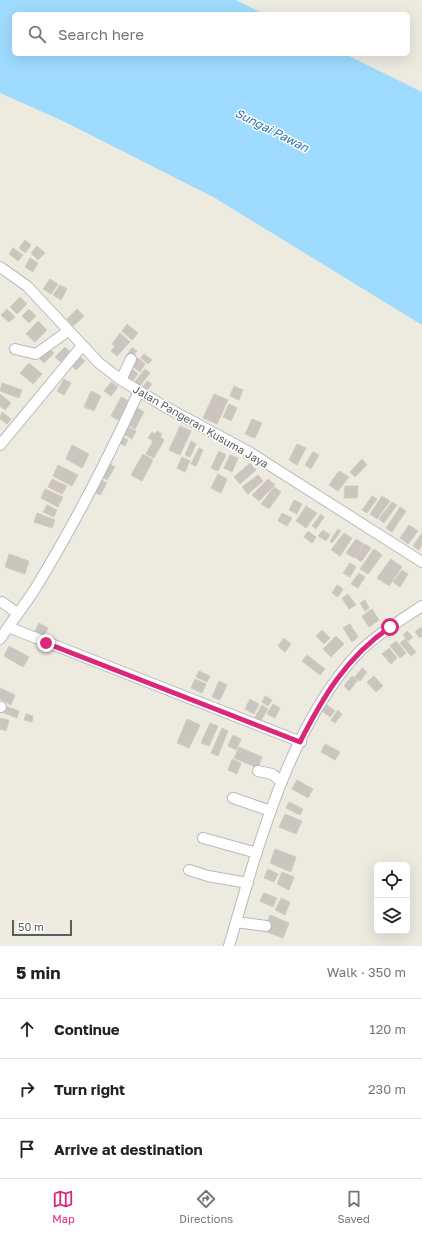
<!DOCTYPE html>
<meta charset="utf-8">
<style>
body{margin:0;font-family:"Golos Text",sans-serif;background:#f2f2f2;color:#222}
.controls{position:absolute;right:12px;bottom:12px;display:grid;overflow:hidden;border-radius:6px;box-shadow:0 4px 16px #0002}
.controls button{width:36px;height:36px;display:grid;place-items:center;padding:0;border:0;border-bottom:1px solid #e0e0e0;background:#fff;color:#222;font:20px sans-serif}
.scale{position:absolute;left:12px;bottom:10px;width:60px;box-sizing:border-box;padding-left:4px;border:2px solid #595e63;border-top:0;font-size:11px;line-height:14px;white-space:nowrap;color:#595e63;-webkit-text-stroke:3px #fff;paint-order:stroke}
.stop{position:absolute;width:12px;height:12px;margin:-9px;border:3px solid #db2777;border-radius:50%;background:#fff}
.stop.end{background:#db2777;border-color:#fff;box-shadow:0 1px 4px #0008}
.list{margin:0;padding:0;list-style:none}
h2{display:flex;justify-content:space-between;align-items:center;height:52px;margin:0;padding:0 16px;font-size:17px}
h2 small{font-size:13px;font-weight:400;color:#767676}
.list li{display:grid;grid-template-columns:26px 1fr auto;gap:12px;align-items:center;box-sizing:border-box;height:60px;padding:0 16px;border-top:1px solid #e0e0e0}
.list b{display:block;font-size:15px;white-space:nowrap}
.list em{font-size:13px;font-style:normal;color:#767676}
.icon{flex:none;width:22px;height:22px;fill:none;stroke:currentColor;stroke-width:2;stroke-linecap:round;stroke-linejoin:round}
.map{position:relative;flex:none;width:422px;height:946px;overflow:hidden}
.search{position:absolute;background:#fff;box-shadow:0 4px 16px #0002;left:12px;right:12px;top:12px;height:44px;display:flex;align-items:center;gap:10px;box-sizing:border-box;padding:0 14px;border-radius:6px;color:#767676;font-size:15px}
.sheet{height:232px;background:#fff}
nav{display:flex;justify-content:space-around;align-items:center;box-sizing:border-box;height:56px;border-top:1px solid #e0e0e0;background:#fff;font-size:11px;color:#767676}
nav a{display:grid;justify-items:center;gap:2px}
nav .on{color:#db2777}
.map>svg:first-child{display:block}
.water{fill:#9fdbff}
.building{fill:#cac6bf;stroke:#d2cbbe}
.lines{fill:none;stroke-linecap:round;stroke-linejoin:round}
.minor-casing{stroke:#b6b9be;stroke-width:12}
.minor{stroke:#fff;stroke-width:10}
.route{stroke:#db2777;stroke-width:5}
.labels{text-anchor:middle;dominant-baseline:central;stroke-width:3;stroke-linejoin:round;paint-order:stroke}
.street-label{font-size:11px;fill:#595e63;stroke:#fff}
.water-label{font-size:12px;font-style:italic;fill:#3277af;stroke:#fff}
</style>
<div class="map">
<svg width="422" height="946" viewBox="0 0 422 946">
<rect width="100%" height="100%" fill="#edeae0"/>
<path class="water" d="M0,0H236L264,14H14V54H345L422,92V325L215,198L65,122L0,93Z"/>
<path class="building" d="M25,240L31,245L25,253L19,248Z
M37,246L45,253L38,260L31,253Z
M13,248L23,255L18,261L9,254Z
M30,258L38,263L33,272L25,267Z
M50,279L58,284L51,294L43,289Z
M60,285L67,289L61,300L53,295Z
M20,297L27,304L17,314L10,307Z
M7,309L15,317L9,322L1,315Z
M29,309L36,316L29,323L22,316Z
M77,309L84,316L73,326L67,319Z
M38,321L47,330L35,342L26,334Z
M127,324L138,333L132,340L122,331Z
M120,333L130,342L117,356L111,351L115,346L112,344Z
M48,347L54,353L44,363L38,357Z
M65,347L72,354L63,364L55,357Z
M132,348L137,351L129,360L125,357Z
M144,354L152,360L148,364L141,358Z
M78,355L85,361L76,370L70,364Z
M138,358L145,364L140,372L132,366Z
M29,363L42,374L33,384L20,373Z
M131,368L138,374L132,382L125,376Z
M145,369L150,373L139,387L134,383Z
M64,379L71,383L64,395L57,391Z
M147,381L152,384L147,390L143,387Z
M111,382L118,387L111,396L104,391Z
M2,383L22,390L19,398L0,391Z
M234,386L243,390L239,400L230,396Z
M91,391L101,396L94,411L84,407Z
M0,394L11,403L5,410L0,406Z
M214,394L228,400L217,424L203,418Z
M121,397L129,401L118,420L111,416Z
M229,404L237,408L231,421L223,417Z
M134,406L144,412L135,429L125,423Z
M2,412L11,419L7,424L0,419Z
M252,419L262,423L255,438L245,434Z
M124,425L136,431L132,439L120,432Z
M180,426L191,431L180,455L169,450Z
M157,431L162,434L160,437L164,440L154,458L146,454L153,441L148,438L152,432L155,434Z
M119,435L128,440L125,446L116,441Z
M191,441L196,444L190,457L185,455Z
M297,444L306,448L297,465L289,460Z
M72,445L89,454L82,468L66,459Z
M199,448L203,450L196,466L191,464Z
M219,451L226,455L218,471L211,468Z
M313,452L319,455L311,469L305,465Z
M143,454L153,460L142,481L131,475Z
M230,455L238,458L232,472L224,468Z
M182,457L190,461L185,472L177,468Z
M362,459L367,465L355,477L350,472Z
M108,463L115,467L107,480L101,476Z
M250,463L256,470L240,484L234,477Z
M58,465L78,475L72,486L53,476Z
M339,471L349,477L338,491L329,485Z
M218,474L227,479L221,493L211,488Z
M258,475L263,481L248,494L242,487Z
M52,479L67,486L62,494L48,487Z
M99,479L107,483L100,495L93,491Z
M268,479L275,485L259,501L252,495Z
M345,486H358L357,498H344Z
M274,487L281,492L269,509L261,504Z
M45,489L63,497L58,507L41,498Z
M372,496L377,499L367,513L362,510Z
M382,496L390,501L377,519L370,514Z
M294,500L302,504L297,514L289,510Z
M392,502L397,505L384,523L379,519Z
M47,505L57,510L54,517L43,512Z
M306,506L317,513L306,528L296,521Z
M400,507L406,511L392,532L386,528Z
M37,513L55,520L52,528L34,522Z
M282,513L292,518L287,526L278,521Z
M321,514L324,517L316,529L312,526Z
M409,525L418,531L408,544L400,538Z
M338,529L341,531L332,543L330,541Z
M323,530L330,535L326,541L318,536Z
M308,531L316,537L312,543L304,537Z
M344,533L352,538L340,556L331,550Z
M422,533V545L419,550L413,546Z
M356,539L364,544L354,558L346,553Z
M365,544L371,548L361,562L355,557Z
M374,549L382,555L368,574L360,569Z
M9,554L29,561L25,574L5,567Z
M391,559L402,567L389,586L377,578Z
M350,563L356,567L350,577L343,573Z
M402,570L408,574L400,587L393,582Z
M359,573L365,577L358,588L351,584Z
M337,585L343,589L338,597L332,593Z
M348,594L356,605L349,609L342,598Z
M365,600L369,608L365,611L360,603Z
M372,609L379,620L369,627L362,616Z
M39,623L48,628L42,640L33,635Z
M350,624L358,637L352,642L343,628Z
M421,627L422,636L420,638L415,632Z
M322,630L330,638L324,644L316,636Z
M407,631L413,637L408,641L403,635Z
M336,636L344,644L331,657L323,649Z
M284,638L291,644L285,652L278,646Z
M405,639L416,652L411,656L400,643Z
M396,641L406,653L400,658L390,646Z
M9,646L29,657L23,667L4,656Z
M389,648L397,658L391,664L382,654Z
M307,655L325,669L320,675L302,661Z
M362,668L367,672L360,681L355,677Z
M199,671L210,676L207,682L196,677Z
M352,676L358,680L349,691L344,686Z
M374,676L383,686L376,692L367,682Z
M195,679L206,684L202,693L191,688Z
M219,681L227,685L220,700L212,697Z
M0,688L15,695L11,705L0,699Z
M265,696L272,700L268,706L262,702Z
M250,699L259,704L254,714L245,709Z
M273,704L280,708L275,718L267,714Z
M262,705L268,709L260,722L254,719Z
M327,705L335,711L330,717L322,711Z
M5,706L19,711L17,718L2,712Z
M338,710L342,714L335,723L331,720Z
M26,714L33,716L32,722L24,720Z
M0,718L9,720L6,731L0,729Z
M187,719L200,725L189,748L177,743Z
M210,723L218,726L209,746L201,743Z
M222,728L228,731L218,756L211,753Z
M233,735L241,739L236,750L228,746Z
M325,744L340,752L335,760L321,752Z
M239,747L262,757L258,768L234,758Z
M232,759L241,763L237,774L228,770Z
M297,780L313,789L308,798L292,789Z
M289,802L303,809L300,815L286,808Z
M285,814L302,821L296,834L279,827Z
M275,849L296,857L291,872L270,863Z
M268,869L278,874L274,882L264,878Z
M282,872L294,877L289,890L277,884Z
M264,893L277,898L273,907L260,901Z
M281,898L290,902L285,915L275,910Z
M270,915L289,923L283,938L264,931Z"/>
<g class="lines">
<g class="minor-casing">
<path id="minor" d="M0,267L27,286L99,363L121,380L162,405L249,452L422,562
M15,349L36,354L68,331
M121,380L131,359
M0,445L82,346
M2,602L18,614
M8,627L301,742
M0,639C11,622 24,606 35,589C74,525 108,459 139,391
M0,707H1
M258,771L272,774L282,782
M233,798L271,811
M203,838L257,853
M189,870L208,876L248,883
M236,922L266,926
M229,946C257,850 289,724 361,650C379,633 401,620 422,606"/>
</g>
<use href="#minor" class="minor"/>
</g>
<g class="lines">
<path class="route" d="M46,643L300,742C324,695 346,658 390,627"/>
</g>
<g class="labels">
<g class="street-label">
<text transform="translate(201 426) rotate(30)">Jalan Pangeran Kusuma Jaya</text>
</g>
<g class="water-label">
<text transform="translate(272 130) rotate(27)">Sungai Pawan</text>
</g>
</g>
</svg>
<div class="controls">
<button><svg class="icon" aria-label="locate" viewBox="0 0 24 24"><circle cx="12" cy="12" r="6"/><path d="M12 2v4M12 18v4M2 12h4M18 12h4"/></svg></button>
<button><svg class="icon" aria-label="layers" viewBox="0 0 24 24"><path d="M12 4l9 5-9 5-9-5zM3 14l9 5 9-5"/></svg></button>
</div>
<div class="scale">50 m</div>
<div class="stop" style="left:390px;top:627px"></div>
<div class="stop end" style="left:46px;top:643px"></div>
<div class="search"><svg class="icon" aria-label="search" viewBox="0 0 24 24"><circle cx="10" cy="10" r="6"/><path d="M15 15l6 6"/></svg>Search here</div>
</div>
<section class="sheet">
<h2>5 min<small>Walk · 350 m</small></h2>
<ul class="list">
<li><svg class="icon" aria-label="ahead" viewBox="0 0 24 24"><path d="M12 20V5M6 11l6-6 6 6"/></svg><div><b>Continue</b></div><em>120 m</em></li>
<li><svg class="icon" aria-label="right" viewBox="0 0 24 24"><path d="M7 20v-9h11M14 6l5 5-5 5"/></svg><div><b>Turn right</b></div><em>230 m</em></li>
<li><svg class="icon" aria-label="arrive" viewBox="0 0 24 24"><path d="M6 21V4h12l-3 4 3 4H6"/></svg><div><b>Arrive at destination</b></div></li>
</ul>
</section>
<nav>
<a class="on"><svg class="icon" aria-label="map" viewBox="0 0 24 24"><path d="M3 6l6-2 6 2 6-2v14l-6 2-6-2-6 2zM9 4v14M15 6v14"/></svg>Map</a>
<a><svg class="icon" aria-label="directions" viewBox="0 0 24 24"><path d="M12 3l9 9-9 9-9-9zM9 14v-3h6M13 9l2 2-2 2"/></svg>Directions</a>
<a><svg class="icon" aria-label="saved" viewBox="0 0 24 24"><path d="M7 4h10v16l-5-4-5 4z"/></svg>Saved</a>
</nav>
